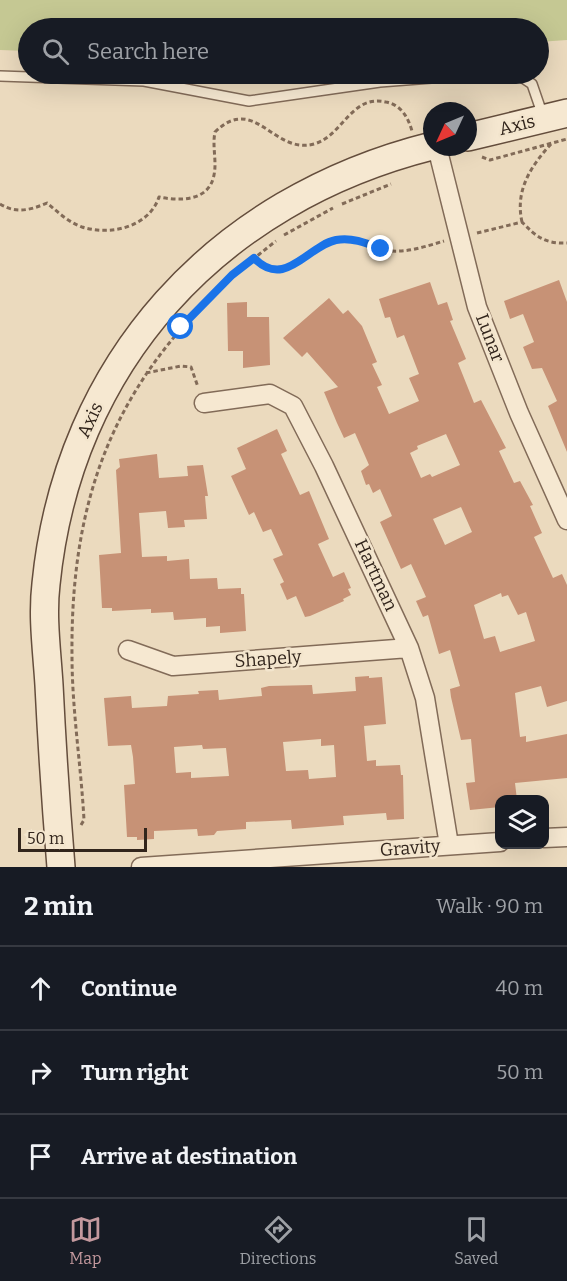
<!DOCTYPE html>
<meta charset="utf-8">
<style>
body{margin:0;font-family:Bitter,serif;background:#242831;color:#f1f3f6}
.controls{position:absolute;right:18px;bottom:18px;display:grid;overflow:hidden;border-radius:12px;box-shadow:0 6px 24px #0002}
.controls button{width:54px;height:54px;display:grid;place-items:center;padding:0;border:0;border-bottom:2px solid #363941;background:#171b24;color:#f1f3f6;font:30px sans-serif}
.compass{position:absolute;left:423px;top:102px;width:54px;height:54px;border-radius:50%;background:#171b24;box-shadow:0 6px 24px #0002;rotate:226deg}
.scale{position:absolute;left:18px;bottom:15px;width:129px;box-sizing:border-box;padding-left:6px;border:3px solid #32251c;border-top:0;font-size:16px;line-height:21px;white-space:nowrap;color:#32251c;-webkit-text-stroke:4px #f3e5cd;paint-order:stroke}
.stop{position:absolute;width:18px;height:18px;margin:-14px;border:4px solid #1a73e8;border-radius:50%;background:#fff}
.stop.end{background:#1a73e8;border-color:#fff;box-shadow:0 2px 6px #0008}
.list{margin:0;padding:0;list-style:none}
h2{display:flex;justify-content:space-between;align-items:center;height:78px;margin:0;padding:0 24px;font-size:26px}
h2 small{font-size:20px;font-weight:400;color:#9ea1a6}
.list li{display:grid;grid-template-columns:39px 1fr auto;gap:18px;align-items:center;box-sizing:border-box;height:84px;padding:0 24px;border-top:2px solid #363941}
.list b{display:block;font-size:22px;white-space:nowrap}
.list em{font-size:20px;font-style:normal;color:#9ea1a6}
.icon{flex:none;width:33px;height:33px;fill:none;stroke:currentColor;stroke-width:2;stroke-linecap:round;stroke-linejoin:round}
.map{position:relative;flex:none;width:567px;height:867px;overflow:hidden}
.search{position:absolute;background:#171b24;box-shadow:0 6px 24px #0002;left:18px;right:18px;top:18px;height:66px;display:flex;align-items:center;gap:15px;box-sizing:border-box;padding:0 21px;border-radius:33px;color:#9ea1a6;font-size:22px}
.sheet{height:330px;background:#171b24}
nav{display:flex;justify-content:space-around;align-items:center;box-sizing:border-box;height:84px;border-top:2px solid #363941;background:#171b24;font-size:16px;color:#9ea1a6}
nav a{display:grid;justify-items:center;gap:3px}
nav .on{color:#c4999e}
.map>svg:first-child{display:block}
.green{fill:#c5c893}
.building{fill:#c79276;fill-rule:evenodd}
.lines{fill:none;stroke-linecap:round;stroke-linejoin:round}
.lane-casing{stroke:#826b58;stroke-width:12}
.street-casing{stroke:#826b58;stroke-width:21}
.secondary-casing{stroke:#644d3c;stroke-width:30}
.path{stroke:#826b58;stroke-width:3;stroke-dasharray:4.5 3;stroke-linecap:butt}
.lane{stroke:#f6e8d1;stroke-width:9}
.street{stroke:#f6e8d1;stroke-width:18}
.secondary{stroke:#f6e8d1;stroke-width:27}
.route{stroke:#1a73e8;stroke-width:8}
.labels{text-anchor:middle;dominant-baseline:central;stroke-width:5;stroke-linejoin:round;paint-order:stroke}
.street-label{font-size:18px;fill:#32251c;stroke:#f3e5cd}
</style>
<div class="map">
<svg width="567" height="867" viewBox="0 0 567 867">
<rect width="100%" height="100%" fill="#ebdabe"/>
<path class="green" d="M0,0H567V40L539,42L538,28H28V51L0,50Z"/>
<path class="building" d="M559,280L567,302V452L548,406L557,401L542,368L532,369L523,347L534,342L523,314L510,319L504,301Z
M430,282L438,305L447,302L453,320L450,321L466,359L458,363L474,403L481,400L506,448L499,451L514,483L520,481L533,505L530,506L542,533L534,537L553,578L562,574L567,585V701L547,707L541,686L515,693L520,737L526,736V742L567,734V778L515,783L517,800H500V807L470,810L466,783L475,782L471,739L461,740L451,697L450,689L460,686L450,650L439,654L428,615L423,617L416,601L426,597L411,564L401,569L380,522L392,516L380,489L373,493L369,484L366,485L361,471L369,465L355,433L344,438L337,423L324,392L338,387L307,352L302,357L283,338L329,298L343,314L348,310L362,326L377,362L372,364L382,385L377,387L389,414L419,401L409,378L419,374L404,335L397,338L390,317L385,318L379,299ZM446,434L460,465L432,477L430,474L421,478L410,453L418,449L417,446ZM461,507L472,532L445,545L433,519ZM501,593L502,597L508,595L518,615L526,612L535,641L500,652L495,636L484,639L474,605Z
M247,302V317H269L270,365L243,368V351H228L227,303Z
M277,429L287,451L281,454L300,495L309,491L329,539L318,544L333,577L344,572L351,588L348,589L351,595L343,599L344,601L310,616L305,617L296,596L287,600L280,584L284,582L273,559L283,555L271,529L263,532L254,512L249,515L231,476L246,469L237,448Z
M157,454L159,478L188,476L187,466L203,465L208,496H205L207,519L184,520L185,527L168,528L166,511L139,513L142,557L167,556V561L189,559L190,579L217,578L218,589L241,588V594H244L246,631L220,633V626L206,627V618L174,620L173,612L151,613V609L112,611V608H102L99,555L121,553L116,470L120,467L119,459Z
M369,676V678L382,677L386,724L364,726L367,761L376,760V766L400,765L401,775H403L404,819L387,820L386,813L343,816L344,825L292,829L291,820L246,822V829L217,831L214,835L198,836L197,829L154,831V839L137,840V837H127L124,785L135,784L133,757L131,745L108,746L104,698L131,696L132,708L167,706L168,696L199,694L198,691L218,690L219,700L262,696L261,688L269,686L312,685L313,694L356,691L355,677ZM321,739V746L334,745L336,777L309,779L308,770L286,771L283,742ZM202,745L203,749L226,748L229,776L191,778V772L176,773L174,747Z"/>
<g class="lines">
<g class="lane-casing">
<path id="lane" d="M517,74L532,84L543,116
M0,76L144,81L249,101L380,82L483,74"/>
</g>
<g class="street-casing">
<path id="street" d="M437,147L477,307L519,413L567,520
M204,403L270,394L293,406L324,466L409,648L425,698L449,845
M128,650L173,666L409,648
M544,838L567,837
M141,867L500,842"/>
</g>
<g class="secondary-casing">
<path id="secondary" d="M468,137L567,113
M61,867C56,806 52,746 49,685C47,652 42,617 46,584C68,362 217,200 432,146"/>
</g>
<path class="path" d="M482,157L490,160L567,139
M0,204C16,214 31,210 47,203C58,212 68,222 82,227C111,236 149,227 159,197C179,201 209,202 214,175C217,161 212,147 215,132C255,93 273,155 314,144C343,136 351,94 386,102C401,105 408,117 412,131
M342,204L391,184
M522,222C515,191 530,167 551,144
M477,233L522,222C536,237 546,244 567,243
M284,235L333,208
M254,258C285,291 313,240 345,239C357,238 368,246 380,249C401,255 424,247 444,241
M146,373L181,366L191,367L198,387
M81,825L84,820C81,765 72,710 72,656C70,471 131,353 276,241"/>
<use href="#lane" class="lane"/>
<use href="#street" class="street"/>
<use href="#secondary" class="secondary"/>
</g>
<g class="lines">
<path class="route" d="M181,327L232,275L254,258C285,290 307,246 336,240C352,237 366,243 381,249"/>
</g>
<g class="labels">
<g class="street-label">
<text transform="translate(517 125) rotate(-14)">Axis</text>
<text transform="translate(490 338) rotate(69)">Lunar</text>
<text transform="translate(90 420) rotate(-65)">Axis</text>
<text transform="translate(376 575) rotate(65)">Hartman</text>
<text transform="translate(268 659) rotate(-4)">Shapely</text>
<text transform="translate(410 848) rotate(-4)">Gravity</text>
</g>
</g>
</svg>
<div class="controls">
<button><svg class="icon" aria-label="layers" viewBox="0 0 24 24"><path d="M12 4l9 5-9 5-9-5zM3 14l9 5 9-5"/></svg></button>
</div>
<svg class="compass" viewBox="-18 -18 36 36"><path d="M0-13l5 13h-10z" fill="#e53935"/><path d="M0 13l5-13h-10z" fill="#9ea1a6"/></svg>
<div class="scale">50 m</div>
<div class="stop" style="left:181px;top:327px"></div>
<div class="stop end" style="left:381px;top:249px"></div>
<div class="search"><svg class="icon" aria-label="search" viewBox="0 0 24 24"><circle cx="10" cy="10" r="6"/><path d="M15 15l6 6"/></svg>Search here</div>
</div>
<section class="sheet">
<h2>2 min<small>Walk · 90 m</small></h2>
<ul class="list">
<li><svg class="icon" aria-label="ahead" viewBox="0 0 24 24"><path d="M12 20V5M6 11l6-6 6 6"/></svg><div><b>Continue</b></div><em>40 m</em></li>
<li><svg class="icon" aria-label="right" viewBox="0 0 24 24"><path d="M7 20v-9h11M14 6l5 5-5 5"/></svg><div><b>Turn right</b></div><em>50 m</em></li>
<li><svg class="icon" aria-label="arrive" viewBox="0 0 24 24"><path d="M6 21V4h12l-3 4 3 4H6"/></svg><div><b>Arrive at destination</b></div></li>
</ul>
</section>
<nav>
<a class="on"><svg class="icon" aria-label="map" viewBox="0 0 24 24"><path d="M3 6l6-2 6 2 6-2v14l-6 2-6-2-6 2zM9 4v14M15 6v14"/></svg>Map</a>
<a><svg class="icon" aria-label="directions" viewBox="0 0 24 24"><path d="M12 3l9 9-9 9-9-9zM9 14v-3h6M13 9l2 2-2 2"/></svg>Directions</a>
<a><svg class="icon" aria-label="saved" viewBox="0 0 24 24"><path d="M7 4h10v16l-5-4-5 4z"/></svg>Saved</a>
</nav>
